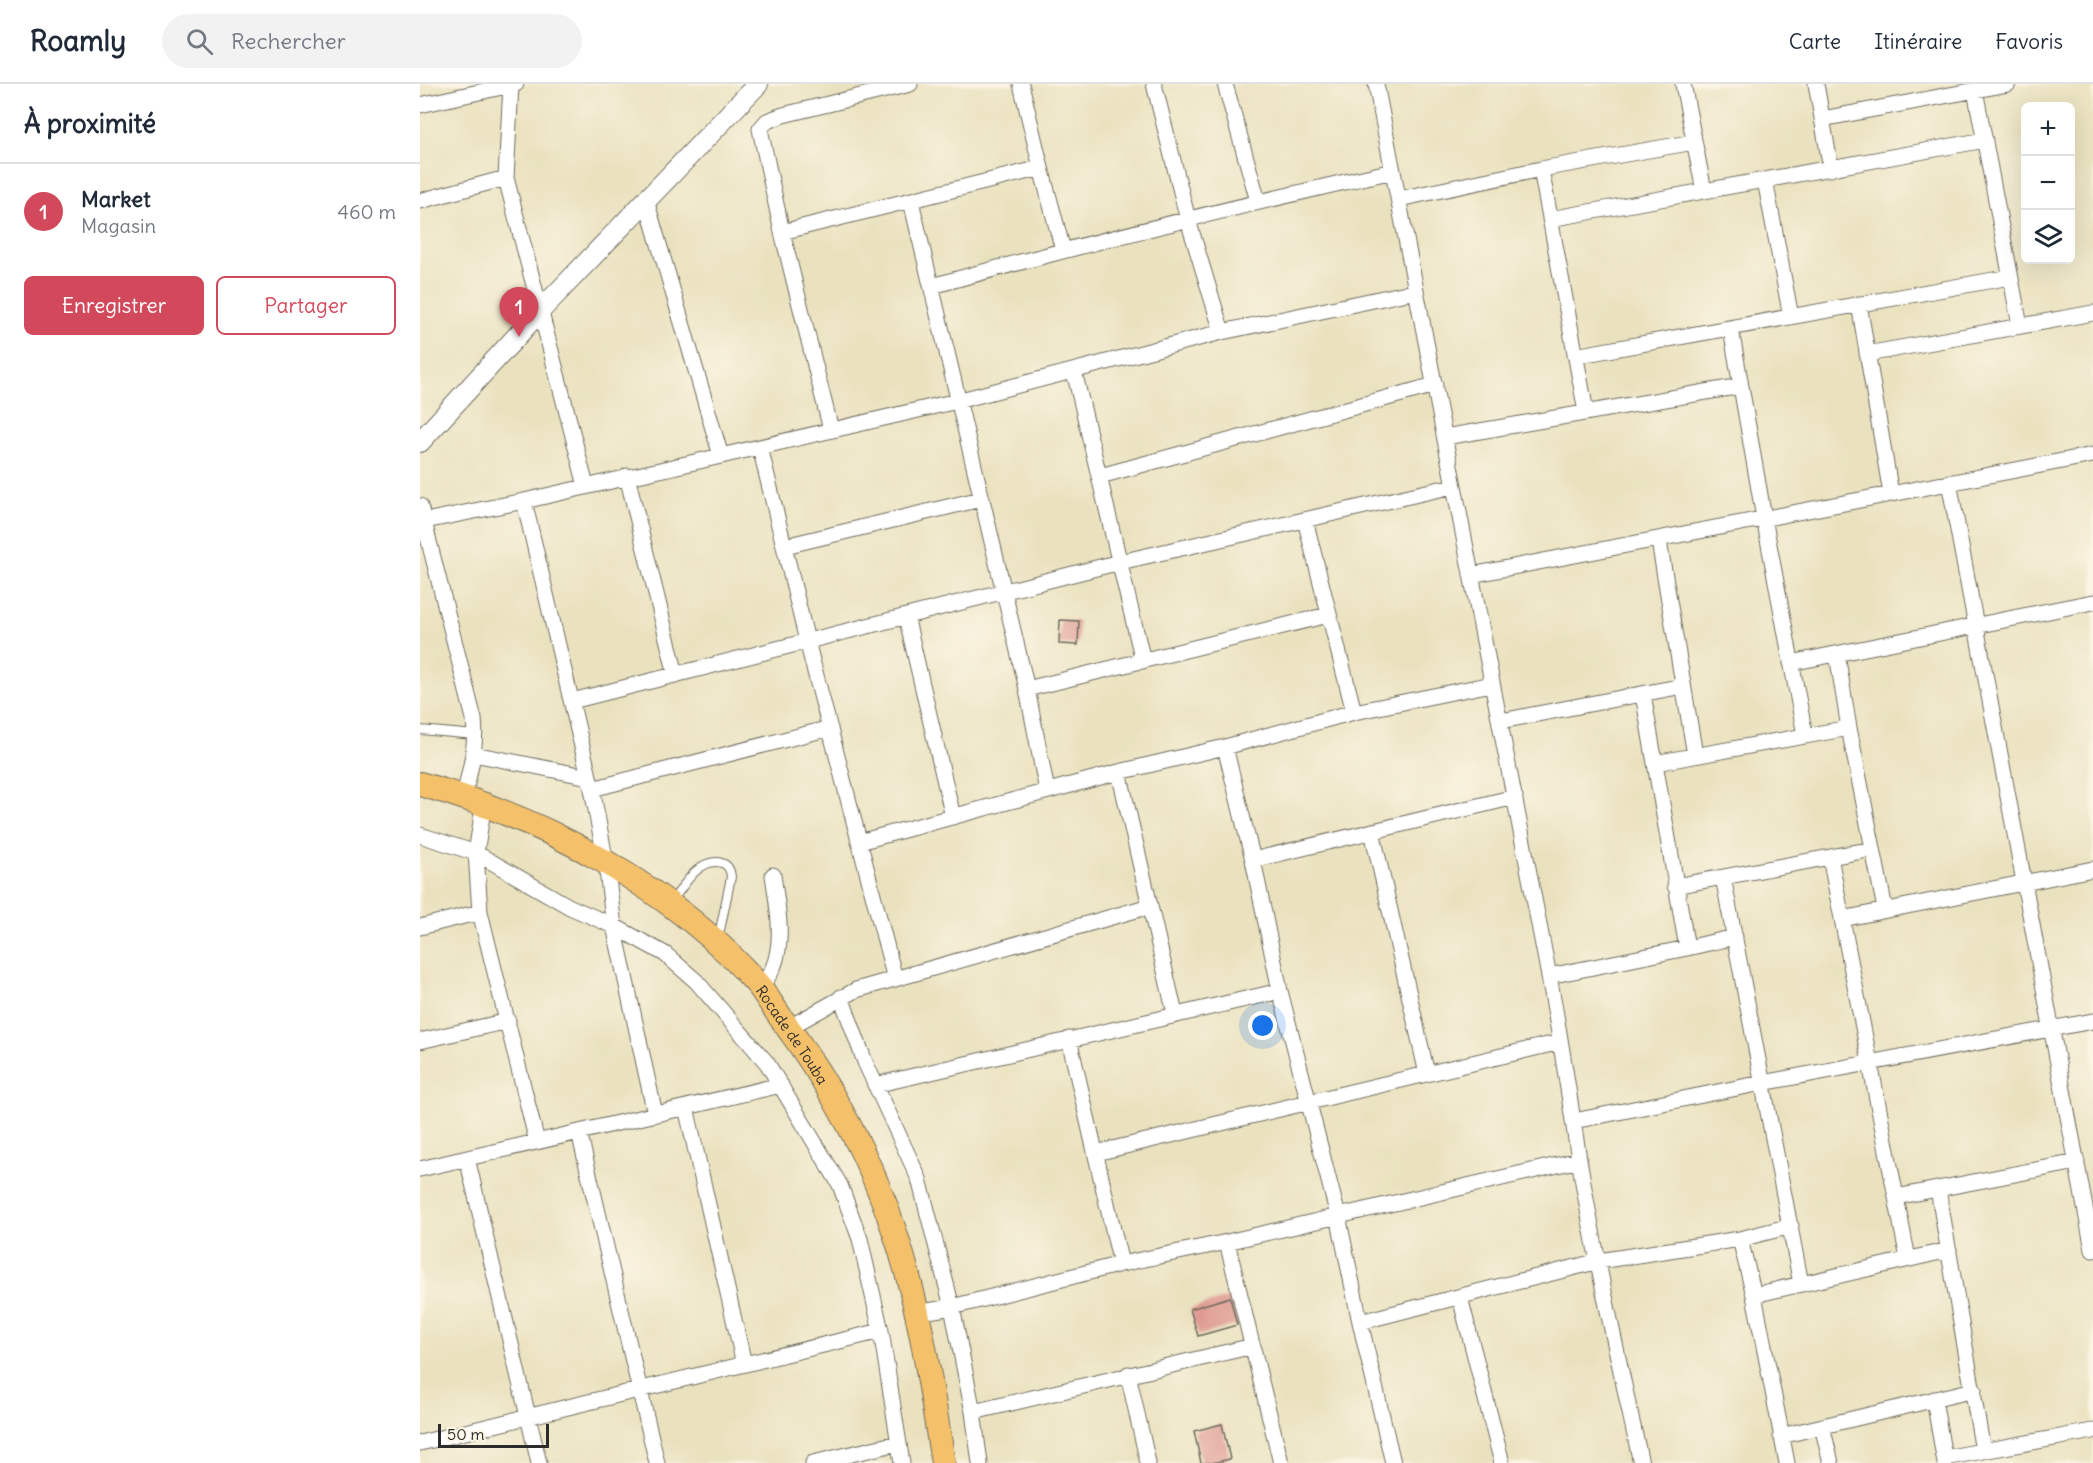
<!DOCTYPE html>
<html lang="fr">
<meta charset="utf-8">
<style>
body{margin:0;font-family:Delius,sans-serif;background:#f2f2f3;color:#1f2937}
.controls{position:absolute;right:18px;top:18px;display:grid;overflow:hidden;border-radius:9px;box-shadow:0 6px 24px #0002}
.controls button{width:54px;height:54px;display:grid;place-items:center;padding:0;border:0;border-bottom:2px solid #e0e1e3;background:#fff;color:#1f2937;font:30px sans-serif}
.scale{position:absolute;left:18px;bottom:15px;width:111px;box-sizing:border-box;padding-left:6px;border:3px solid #2b2b2b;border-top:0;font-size:16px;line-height:21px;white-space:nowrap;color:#2b2b2b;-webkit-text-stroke:4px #fcf5e5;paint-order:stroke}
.you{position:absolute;left:843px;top:942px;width:21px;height:21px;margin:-15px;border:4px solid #fff;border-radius:50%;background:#1a73e8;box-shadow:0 0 0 9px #1a73e833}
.badge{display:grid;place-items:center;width:39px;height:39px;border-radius:50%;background:#d1495b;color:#fff;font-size:20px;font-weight:700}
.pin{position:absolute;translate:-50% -50px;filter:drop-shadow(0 2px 3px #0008)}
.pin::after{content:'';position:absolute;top:32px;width:21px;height:18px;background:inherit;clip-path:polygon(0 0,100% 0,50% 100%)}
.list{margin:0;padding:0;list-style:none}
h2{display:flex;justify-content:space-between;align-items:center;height:78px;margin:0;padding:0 24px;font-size:26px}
h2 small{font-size:20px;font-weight:400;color:#747a83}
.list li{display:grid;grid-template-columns:39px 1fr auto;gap:18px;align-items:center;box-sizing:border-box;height:96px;padding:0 24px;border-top:2px solid #e0e1e3}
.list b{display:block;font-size:22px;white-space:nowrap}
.list p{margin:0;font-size:20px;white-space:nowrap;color:#747a83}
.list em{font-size:20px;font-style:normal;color:#747a83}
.actions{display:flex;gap:12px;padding:18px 24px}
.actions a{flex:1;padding:14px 0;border:2px solid #d1495b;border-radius:9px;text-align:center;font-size:21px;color:#d1495b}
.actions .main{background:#d1495b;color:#fff}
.icon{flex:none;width:33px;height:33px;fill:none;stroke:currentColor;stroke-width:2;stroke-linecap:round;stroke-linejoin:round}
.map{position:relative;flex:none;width:1673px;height:1379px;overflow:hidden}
header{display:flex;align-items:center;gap:36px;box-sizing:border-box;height:84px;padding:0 30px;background:#fff;border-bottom:2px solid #e0e1e3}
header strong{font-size:28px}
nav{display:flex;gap:33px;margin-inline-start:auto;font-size:21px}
.search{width:420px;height:54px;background:#f2f2f3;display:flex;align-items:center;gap:15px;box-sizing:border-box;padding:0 21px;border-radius:33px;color:#747a83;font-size:22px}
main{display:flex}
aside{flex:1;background:#fff}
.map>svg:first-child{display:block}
.building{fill:#df9b93}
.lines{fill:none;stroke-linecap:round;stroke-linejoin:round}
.service-casing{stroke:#6e6b5f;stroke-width:10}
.minor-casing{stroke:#6e6b5f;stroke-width:17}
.tertiary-casing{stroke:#6e6b5f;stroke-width:22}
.primary-casing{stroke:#6e6b5f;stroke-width:26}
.service{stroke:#fff;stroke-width:8}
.minor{stroke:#fff;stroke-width:15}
.tertiary{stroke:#fff;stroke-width:20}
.primary{stroke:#f4c16a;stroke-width:24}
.labels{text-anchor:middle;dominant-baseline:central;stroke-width:4.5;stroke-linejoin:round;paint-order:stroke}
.street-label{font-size:15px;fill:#2b2b2b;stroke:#fcf5e5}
</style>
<header>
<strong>Roamly</strong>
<div class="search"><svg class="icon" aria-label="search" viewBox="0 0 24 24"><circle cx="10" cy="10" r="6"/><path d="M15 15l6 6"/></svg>Rechercher</div>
<nav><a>Carte</a><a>Itinéraire</a><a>Favoris</a></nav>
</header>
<main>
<aside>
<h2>À proximité<small></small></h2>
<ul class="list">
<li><span class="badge">1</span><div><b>Market</b><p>Magasin</p></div><em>460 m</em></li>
</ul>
<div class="actions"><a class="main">Enregistrer</a><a>Partager</a></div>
</aside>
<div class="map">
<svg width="1673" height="1379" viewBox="0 0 1673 1379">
<rect width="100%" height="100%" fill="#fcf5e5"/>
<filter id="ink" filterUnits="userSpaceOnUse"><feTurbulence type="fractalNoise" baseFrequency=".0167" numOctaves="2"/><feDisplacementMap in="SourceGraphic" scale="12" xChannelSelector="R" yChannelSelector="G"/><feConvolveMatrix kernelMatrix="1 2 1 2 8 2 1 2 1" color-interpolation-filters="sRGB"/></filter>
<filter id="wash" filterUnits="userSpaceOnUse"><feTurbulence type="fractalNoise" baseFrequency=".008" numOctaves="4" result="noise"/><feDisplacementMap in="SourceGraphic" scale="24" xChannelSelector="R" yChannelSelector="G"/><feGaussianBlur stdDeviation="1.35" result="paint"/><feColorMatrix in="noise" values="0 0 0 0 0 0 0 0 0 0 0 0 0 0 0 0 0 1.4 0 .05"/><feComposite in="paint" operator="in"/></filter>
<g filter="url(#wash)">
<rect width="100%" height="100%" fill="#eae2bf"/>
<g id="blocks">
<path class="building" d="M640,536L659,537L658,561L639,560Z
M810,1213L817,1241L778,1252L770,1225Z
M802,1340L810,1375L792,1379H781L774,1347Z"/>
</g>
</g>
<g filter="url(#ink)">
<use href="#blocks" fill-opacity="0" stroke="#6e6b5f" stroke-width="1.5"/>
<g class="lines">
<g class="service-casing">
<path id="service" d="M0,646L55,651
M252,817C263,803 277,777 297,778C307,779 310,784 311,793L298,856"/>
</g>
<g class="minor-casing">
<path id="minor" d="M96,0L91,1L86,94L166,402
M601,0L621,84L643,166
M734,0L768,136L802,248
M805,0L838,117
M956,0C1011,296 1072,591 1128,887C1140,949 1149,1012 1159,1075C1176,1177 1199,1278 1221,1379
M1263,0L1284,107
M1396,0L1411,85
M1555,6L1600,242
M0,21L91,1
M1402,35L1588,0
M1121,85L1166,328
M1345,96L1371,233
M979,115L1121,85L1274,58
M226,116L301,372
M0,117L86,94
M491,117L607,605L627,707
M1130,135L1565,56
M362,148L621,84
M512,202C664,160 818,122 973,87
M1439,220L1471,410
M1311,245L1344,434L1385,651
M1447,270L1673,229
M1155,272L1590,193
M654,287L723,577
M411,346L362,148L340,45L347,37L363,31L490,0
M1025,353L1321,302
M340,363L387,557L475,895
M207,392L256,591
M680,392L1015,301
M1529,398L1673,1166
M104,417L172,705L186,779L194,842L235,1030
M0,422L54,635C57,662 50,686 44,712
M885,436L934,628
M5,437L104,417L301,372L537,317L802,248L996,207
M1239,457L1275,671
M365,462L561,415
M1051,491L1673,371
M486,532L533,733
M1417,570L1429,644L1465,825
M1371,579L1673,518
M607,605L908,531
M1223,610L1267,864
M152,617L700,478L1033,402
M1081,637L1263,602
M805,663L833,776L860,907L918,1132L940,1238L973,1379
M54,670L169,693
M1235,679L1429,644
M699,688L755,930
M172,705L410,644
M64,719L56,769L60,828L117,1058
M952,747L1007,990
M0,751L56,769L150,823L194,842L245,870L276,897L347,979L420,1101L440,1155L461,1247L482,1379
M439,758L699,688L805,663L934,628L1072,600
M1410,773L1488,1175
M833,776L1095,713
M1303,793L1381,1200
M1255,802L1453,765
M1422,835L1673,785
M0,843L60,828
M1129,892L1267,864L1315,853
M340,904C344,898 350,891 353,884C365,855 357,821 353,791
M421,913L445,978L499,1095L532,1223L553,1328L560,1379
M368,944L436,906L730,822
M649,955L701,1180
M0,957L88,937
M455,1001L860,907
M266,1023L324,1280
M1154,1037L1342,999L1673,937
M159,1048L237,1379
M676,1069L1140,958
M47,1074L119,1379
M0,1085L361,1001
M1518,1105L1563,1367
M1476,1113L1657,1078
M1320,1155L1334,1211L1367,1379
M807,1158L861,1379
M1334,1211L1529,1166
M1040,1213L1082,1379
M496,1229L532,1223L701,1180L807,1158L1159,1076
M940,1238L1179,1177L1320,1155L1371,1142
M708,1290L728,1379
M1514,1315L1525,1379
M553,1328L833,1262
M1402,1342L1411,1379
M1361,1352L1554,1306
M0,1359L461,1247
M1524,1374L1673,1347
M393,1379L478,1359"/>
</g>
<g class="tertiary-casing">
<path id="tertiary" d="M0,358L119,228L338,0"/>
</g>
<g class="primary-casing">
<g id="primary">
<path id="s1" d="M0,700C123,734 256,805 340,903C347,913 354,924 361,934C409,999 450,1072 475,1149C500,1223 511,1302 523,1379"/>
</g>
</g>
<use href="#service" class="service"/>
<use href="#minor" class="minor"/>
<use href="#tertiary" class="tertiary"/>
<use href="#primary" class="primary"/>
</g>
</g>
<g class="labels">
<g class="street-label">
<text stroke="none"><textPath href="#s1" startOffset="459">Rocade de Touba</textPath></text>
</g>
</g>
</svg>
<div class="controls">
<button>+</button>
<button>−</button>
<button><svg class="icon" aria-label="layers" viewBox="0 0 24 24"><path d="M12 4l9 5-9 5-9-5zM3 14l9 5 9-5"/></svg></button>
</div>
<div class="scale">50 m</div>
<div class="you"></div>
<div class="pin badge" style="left:99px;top:253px">1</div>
</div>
</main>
